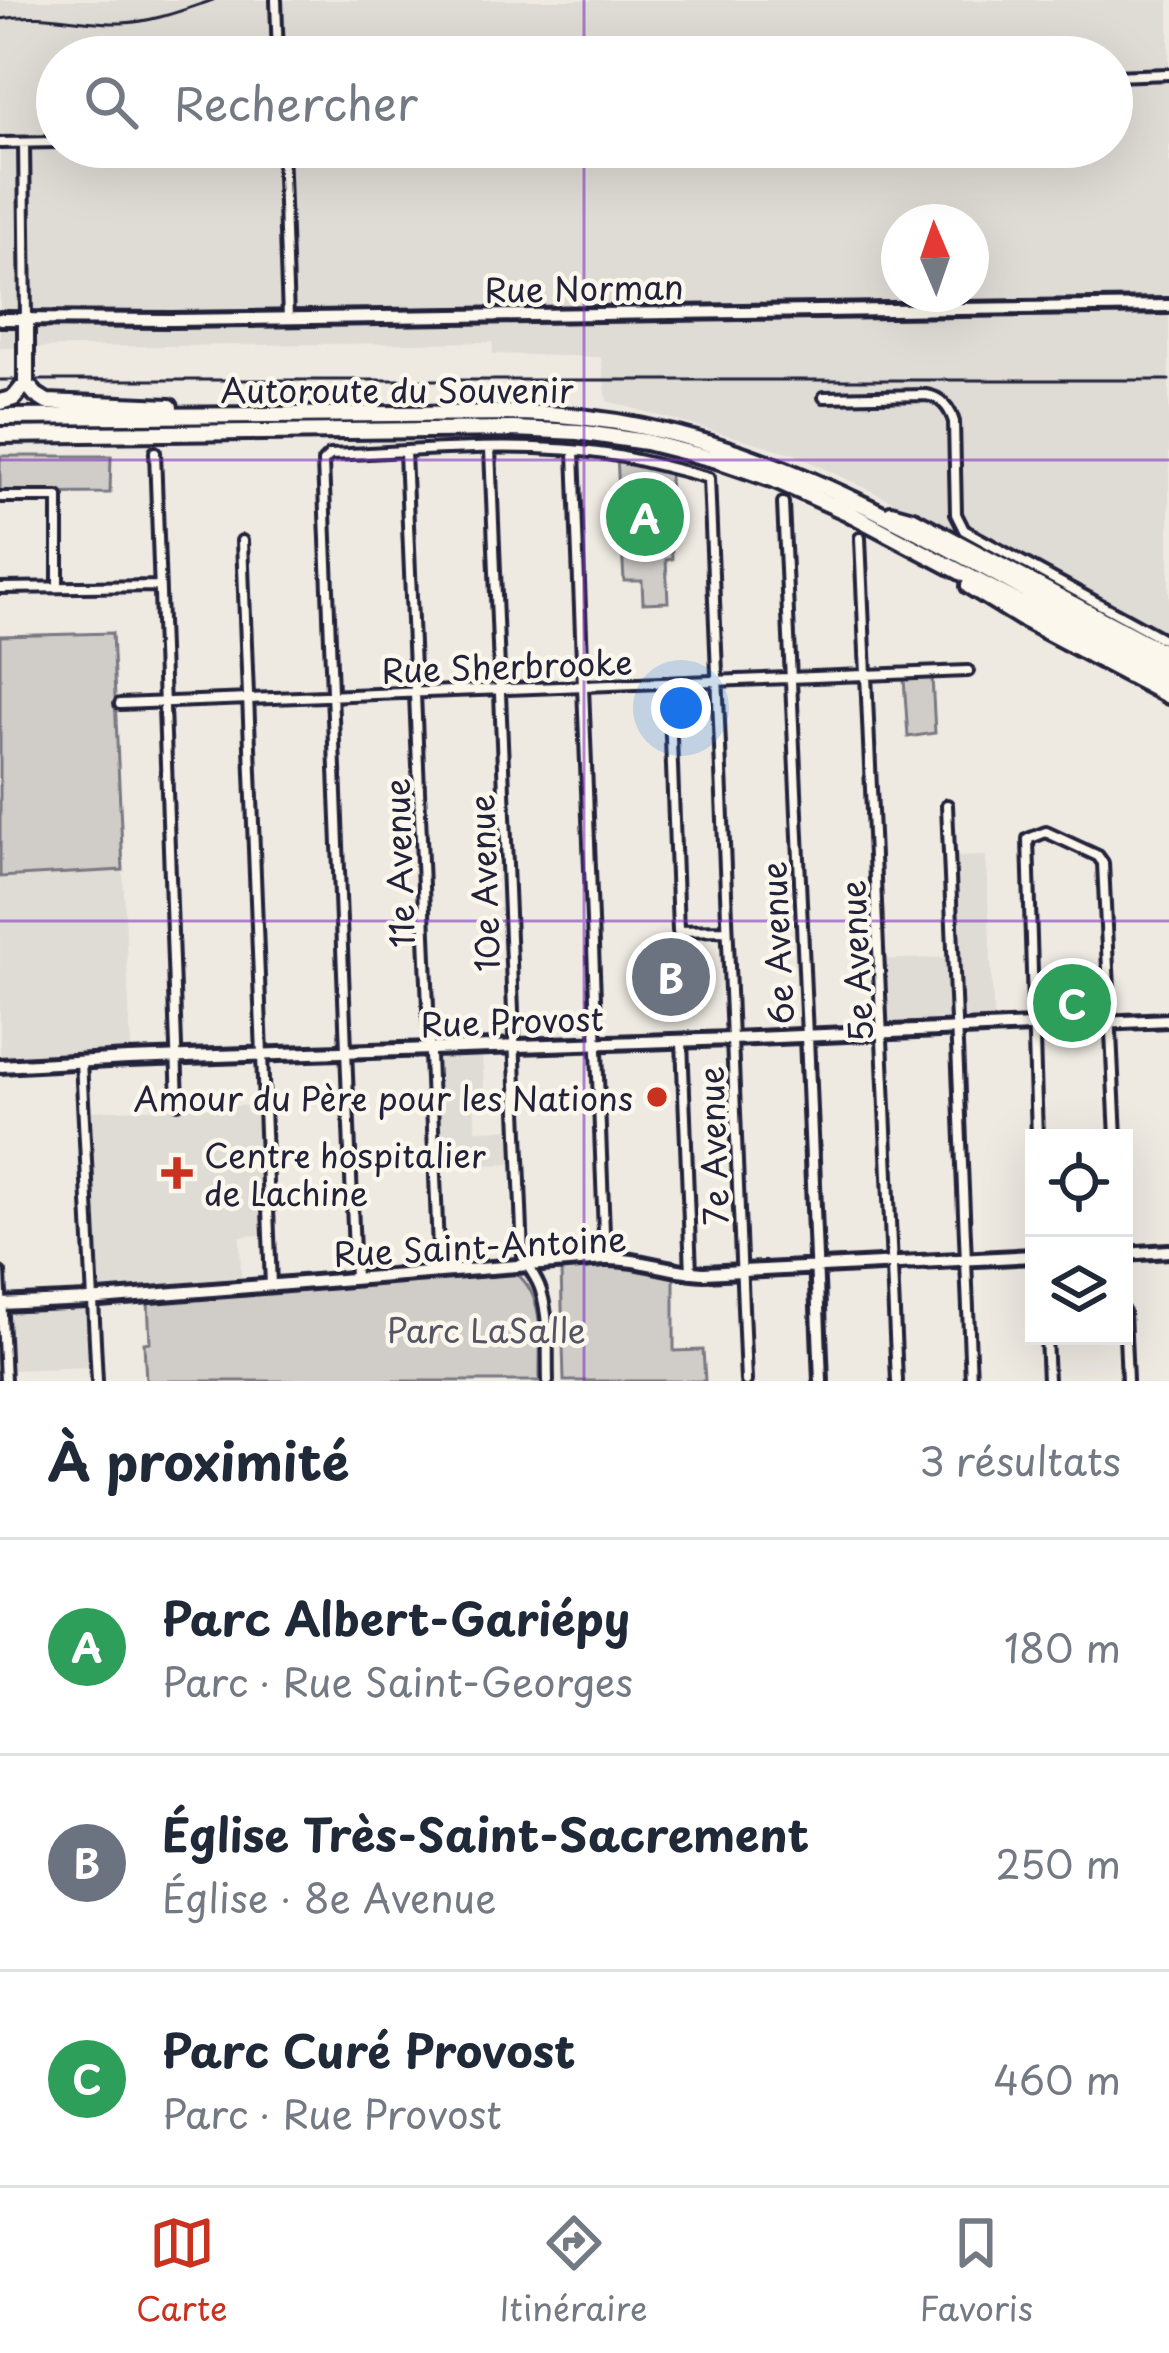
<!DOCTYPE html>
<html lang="fr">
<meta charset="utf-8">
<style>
body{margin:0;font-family:"Playpen Sans",sans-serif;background:#f2f2f3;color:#1f2937}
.controls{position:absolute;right:36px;bottom:36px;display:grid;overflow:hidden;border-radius:0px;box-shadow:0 12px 48px #0002}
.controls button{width:108px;height:108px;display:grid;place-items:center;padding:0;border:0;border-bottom:3px solid #e0e1e3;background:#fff;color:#1f2937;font:60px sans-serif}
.compass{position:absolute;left:881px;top:204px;width:108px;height:108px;border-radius:50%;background:#fff;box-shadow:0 12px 48px #0002;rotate:358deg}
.you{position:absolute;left:681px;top:708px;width:42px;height:42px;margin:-30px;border:9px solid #fff;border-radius:50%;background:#1a73e8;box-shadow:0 0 0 18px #1a73e833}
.badge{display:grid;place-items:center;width:78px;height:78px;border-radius:50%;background:#c8321e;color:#fff;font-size:39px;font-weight:700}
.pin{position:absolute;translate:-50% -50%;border:6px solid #fff;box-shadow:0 3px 12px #0006}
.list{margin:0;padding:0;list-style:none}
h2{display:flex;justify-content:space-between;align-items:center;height:156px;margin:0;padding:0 48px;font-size:51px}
h2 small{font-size:39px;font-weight:400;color:#747a83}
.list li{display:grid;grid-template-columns:78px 1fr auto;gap:36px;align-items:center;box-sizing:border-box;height:216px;padding:0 48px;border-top:3px solid #e0e1e3}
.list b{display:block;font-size:45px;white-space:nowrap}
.list p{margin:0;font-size:39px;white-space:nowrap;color:#747a83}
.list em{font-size:39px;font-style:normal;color:#747a83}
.icon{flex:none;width:66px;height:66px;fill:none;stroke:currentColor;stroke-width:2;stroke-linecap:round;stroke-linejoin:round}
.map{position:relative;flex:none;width:1169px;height:1381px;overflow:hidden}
.search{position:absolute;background:#fff;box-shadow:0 12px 48px #0002;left:36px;right:36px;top:36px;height:132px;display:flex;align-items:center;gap:30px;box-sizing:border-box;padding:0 42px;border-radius:66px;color:#747a83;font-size:45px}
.sheet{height:804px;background:#fff}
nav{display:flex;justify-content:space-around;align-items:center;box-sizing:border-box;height:168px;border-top:3px solid #e0e1e3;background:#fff;font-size:33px;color:#747a83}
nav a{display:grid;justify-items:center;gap:6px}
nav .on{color:#c8321e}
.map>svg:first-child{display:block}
.built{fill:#dfdbd5;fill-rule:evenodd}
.green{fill:#d0cdc9;stroke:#797882;stroke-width:3}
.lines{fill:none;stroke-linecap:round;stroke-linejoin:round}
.street-casing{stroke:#22223b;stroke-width:16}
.secondary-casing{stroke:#22223b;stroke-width:20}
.highway-casing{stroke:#22223b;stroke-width:22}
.street{stroke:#fbf7ec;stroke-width:8}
.secondary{stroke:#fbf7ec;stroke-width:10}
.highway{stroke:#fbf7ec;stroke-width:14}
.rail{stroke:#22223b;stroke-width:3}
.highway-bridge-casing{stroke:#22223b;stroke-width:22;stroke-linecap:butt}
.highway-bridge{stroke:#fbf7ec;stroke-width:14}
.grid{fill:none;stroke:#7b2cbf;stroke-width:3;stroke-opacity:0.55}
.poi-dot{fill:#c8321e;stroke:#fbf7ec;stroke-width:4.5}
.labels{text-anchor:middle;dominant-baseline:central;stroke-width:9;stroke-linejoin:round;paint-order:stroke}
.street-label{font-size:33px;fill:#22223b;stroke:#fbf7ec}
.poi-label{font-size:33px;fill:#22223b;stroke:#fbf7ec;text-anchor:end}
.park-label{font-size:33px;fill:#565566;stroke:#fbf7ec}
</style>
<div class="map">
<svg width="1169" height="1381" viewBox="0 0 1169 1381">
<rect width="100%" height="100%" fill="#eeeae2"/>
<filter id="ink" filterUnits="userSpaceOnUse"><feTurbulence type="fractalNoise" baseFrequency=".00833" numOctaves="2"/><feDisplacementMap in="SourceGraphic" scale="24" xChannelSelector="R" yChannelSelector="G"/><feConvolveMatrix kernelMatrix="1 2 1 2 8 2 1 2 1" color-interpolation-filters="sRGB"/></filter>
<g filter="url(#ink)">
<path class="built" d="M0,0H1169V633L972,532L966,524L953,530L792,453L607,401L601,357L493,354V342L0,348ZM57,57H1112V147H57ZM899,222H971V294H899Z
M986,856L994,1027L882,1032L879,960L957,957L953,857Z
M123,870L131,1051L0,1058V877Z
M482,1057L484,1088L473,1089L476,1130L517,1129L519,1164L476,1165L474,1141L441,1142L438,1061L440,1058Z
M259,1105L264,1235L240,1236L241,1281L98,1292L89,1111Z
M84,1306L87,1309L89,1367L11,1370L9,1312Z"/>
<path class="green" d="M0,456H111L110,493L0,494Z
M617,456L669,468L672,559L666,560L668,602L643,603L642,581H624Z
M112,633L123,870L0,877V636Z
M932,677L935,733L908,737L904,679Z
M1103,979L1105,1013L1041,1016L1039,982Z
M632,1266L674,1276V1351L703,1350L705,1381H564L561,1269Z
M517,1274C547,1299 539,1345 540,1381H146L144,1343L150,1342L148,1302Z"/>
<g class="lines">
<g class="street-casing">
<path id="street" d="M276,0L278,57
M1112,76L1169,74
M0,143L57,142
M24,143L26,319
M282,147L288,318
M824,397L926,395C941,397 950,408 954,422L956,514L964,530L1169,642
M490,449L523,1256C528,1269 537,1277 541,1291C550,1320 547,1351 548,1381
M155,452L178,1103
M405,452L439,1273
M574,452L605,1259
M0,497H58V587
M783,503L807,1036
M860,538L897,1381
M242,541L271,1286
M0,588L159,586
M669,683L678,931L724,930
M120,704L968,671
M947,805L971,1381
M682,1041L691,1273
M81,1061L97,1381
M1037,1138L1028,839L1046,832L1098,856L1103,863L1116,1138
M0,1273L5,1381
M355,1279L323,462L330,455C424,451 524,440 618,456C649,462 679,470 709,478C720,779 732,1080 746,1381
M1124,1312L1127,1381
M1046,1336L1048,1381"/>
</g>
<g class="secondary-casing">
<path id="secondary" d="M0,319L172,320L1169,306
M807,1036L821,1381
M0,1066L128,1059L732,1039L1169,1020
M1124,1254L1169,1251
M0,1304L87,1300L605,1259C639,1258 670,1272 704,1273L1034,1256"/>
</g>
<g class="highway-casing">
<path id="highway" d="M26,319V347
M0,402L14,398L26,383L36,395L47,402L170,407
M0,417L521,413C771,418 955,561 1169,667
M0,435L514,429L578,432L646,442L717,460L775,480L847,512L1169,682
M891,513L913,519L1169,655
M969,586L1021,618L1169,696"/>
</g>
<use href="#street" class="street"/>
<use href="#secondary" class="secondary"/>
<use href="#highway" class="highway"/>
<path class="rail" d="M0,19C45,11 79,24 122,23C153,22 183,10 213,0
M0,380H1169"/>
<g class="highway-bridge-casing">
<path id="highway-bridge" d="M26,347V383"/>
</g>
<use href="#highway-bridge" class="highway-bridge"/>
</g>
</g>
<path class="grid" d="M584,0V57M584,147V1381M0,460H1169M0,921H1169"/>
<g class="poi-dot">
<circle cx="657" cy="1097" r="12"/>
<path d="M171 1155h12v12h12v12h-12v12h-12v-12h-12v-12h12z"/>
</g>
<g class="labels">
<g class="street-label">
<text transform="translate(584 287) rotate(-1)">Rue Norman</text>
<text x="397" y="389">Autoroute du Souvenir</text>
<text transform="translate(507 665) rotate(-2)">Rue Sherbrooke</text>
<text transform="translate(398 863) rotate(-92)">11e Avenue</text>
<text transform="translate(483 883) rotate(-92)">10e Avenue</text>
<text transform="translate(776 943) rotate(-93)">6e Avenue</text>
<text transform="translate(855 961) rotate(-93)">5e Avenue</text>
<text transform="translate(512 1020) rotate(-2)">Rue Provost</text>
<text transform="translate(712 1146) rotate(-92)">7e Avenue</text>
<text transform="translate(480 1245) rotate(-3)">Rue Saint-Antoine</text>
</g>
<g class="poi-label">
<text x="633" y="1097">Amour du Père pour les Nations</text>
<text x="204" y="1154" text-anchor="start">Centre hospitalier<tspan x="204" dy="38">de Lachine</tspan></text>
</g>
<g class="park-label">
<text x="486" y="1329">Parc LaSalle</text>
</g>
</g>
</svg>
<div class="controls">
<button><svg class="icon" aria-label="locate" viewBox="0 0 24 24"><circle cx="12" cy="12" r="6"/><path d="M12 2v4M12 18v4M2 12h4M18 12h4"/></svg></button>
<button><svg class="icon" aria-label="layers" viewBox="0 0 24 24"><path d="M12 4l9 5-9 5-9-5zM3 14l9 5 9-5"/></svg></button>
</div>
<svg class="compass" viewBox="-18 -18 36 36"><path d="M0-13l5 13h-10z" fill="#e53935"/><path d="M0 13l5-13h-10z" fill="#747a83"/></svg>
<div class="you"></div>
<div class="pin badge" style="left:645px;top:517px;background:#2e9e5b">A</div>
<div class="pin badge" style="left:671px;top:977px;background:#6b7280">B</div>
<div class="pin badge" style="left:1072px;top:1003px;background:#2e9e5b">C</div>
<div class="search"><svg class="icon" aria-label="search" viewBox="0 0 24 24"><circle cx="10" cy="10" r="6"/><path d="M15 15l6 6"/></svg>Rechercher</div>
</div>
<section class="sheet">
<h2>À proximité<small>3 résultats</small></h2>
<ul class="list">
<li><span class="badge" style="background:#2e9e5b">A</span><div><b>Parc Albert-Gariépy</b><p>Parc · Rue Saint-Georges</p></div><em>180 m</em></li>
<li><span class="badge" style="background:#6b7280">B</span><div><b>Église Très-Saint-Sacrement</b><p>Église · 8e Avenue</p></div><em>250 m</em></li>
<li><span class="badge" style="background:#2e9e5b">C</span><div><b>Parc Curé Provost</b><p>Parc · Rue Provost</p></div><em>460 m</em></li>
</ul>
</section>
<nav>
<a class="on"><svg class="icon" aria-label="map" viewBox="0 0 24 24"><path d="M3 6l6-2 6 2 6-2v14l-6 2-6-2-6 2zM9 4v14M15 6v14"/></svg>Carte</a>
<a><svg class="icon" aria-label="directions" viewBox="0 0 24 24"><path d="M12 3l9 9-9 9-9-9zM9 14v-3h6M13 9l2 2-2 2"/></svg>Itinéraire</a>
<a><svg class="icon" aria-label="saved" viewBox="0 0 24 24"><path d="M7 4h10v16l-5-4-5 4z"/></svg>Favoris</a>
</nav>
